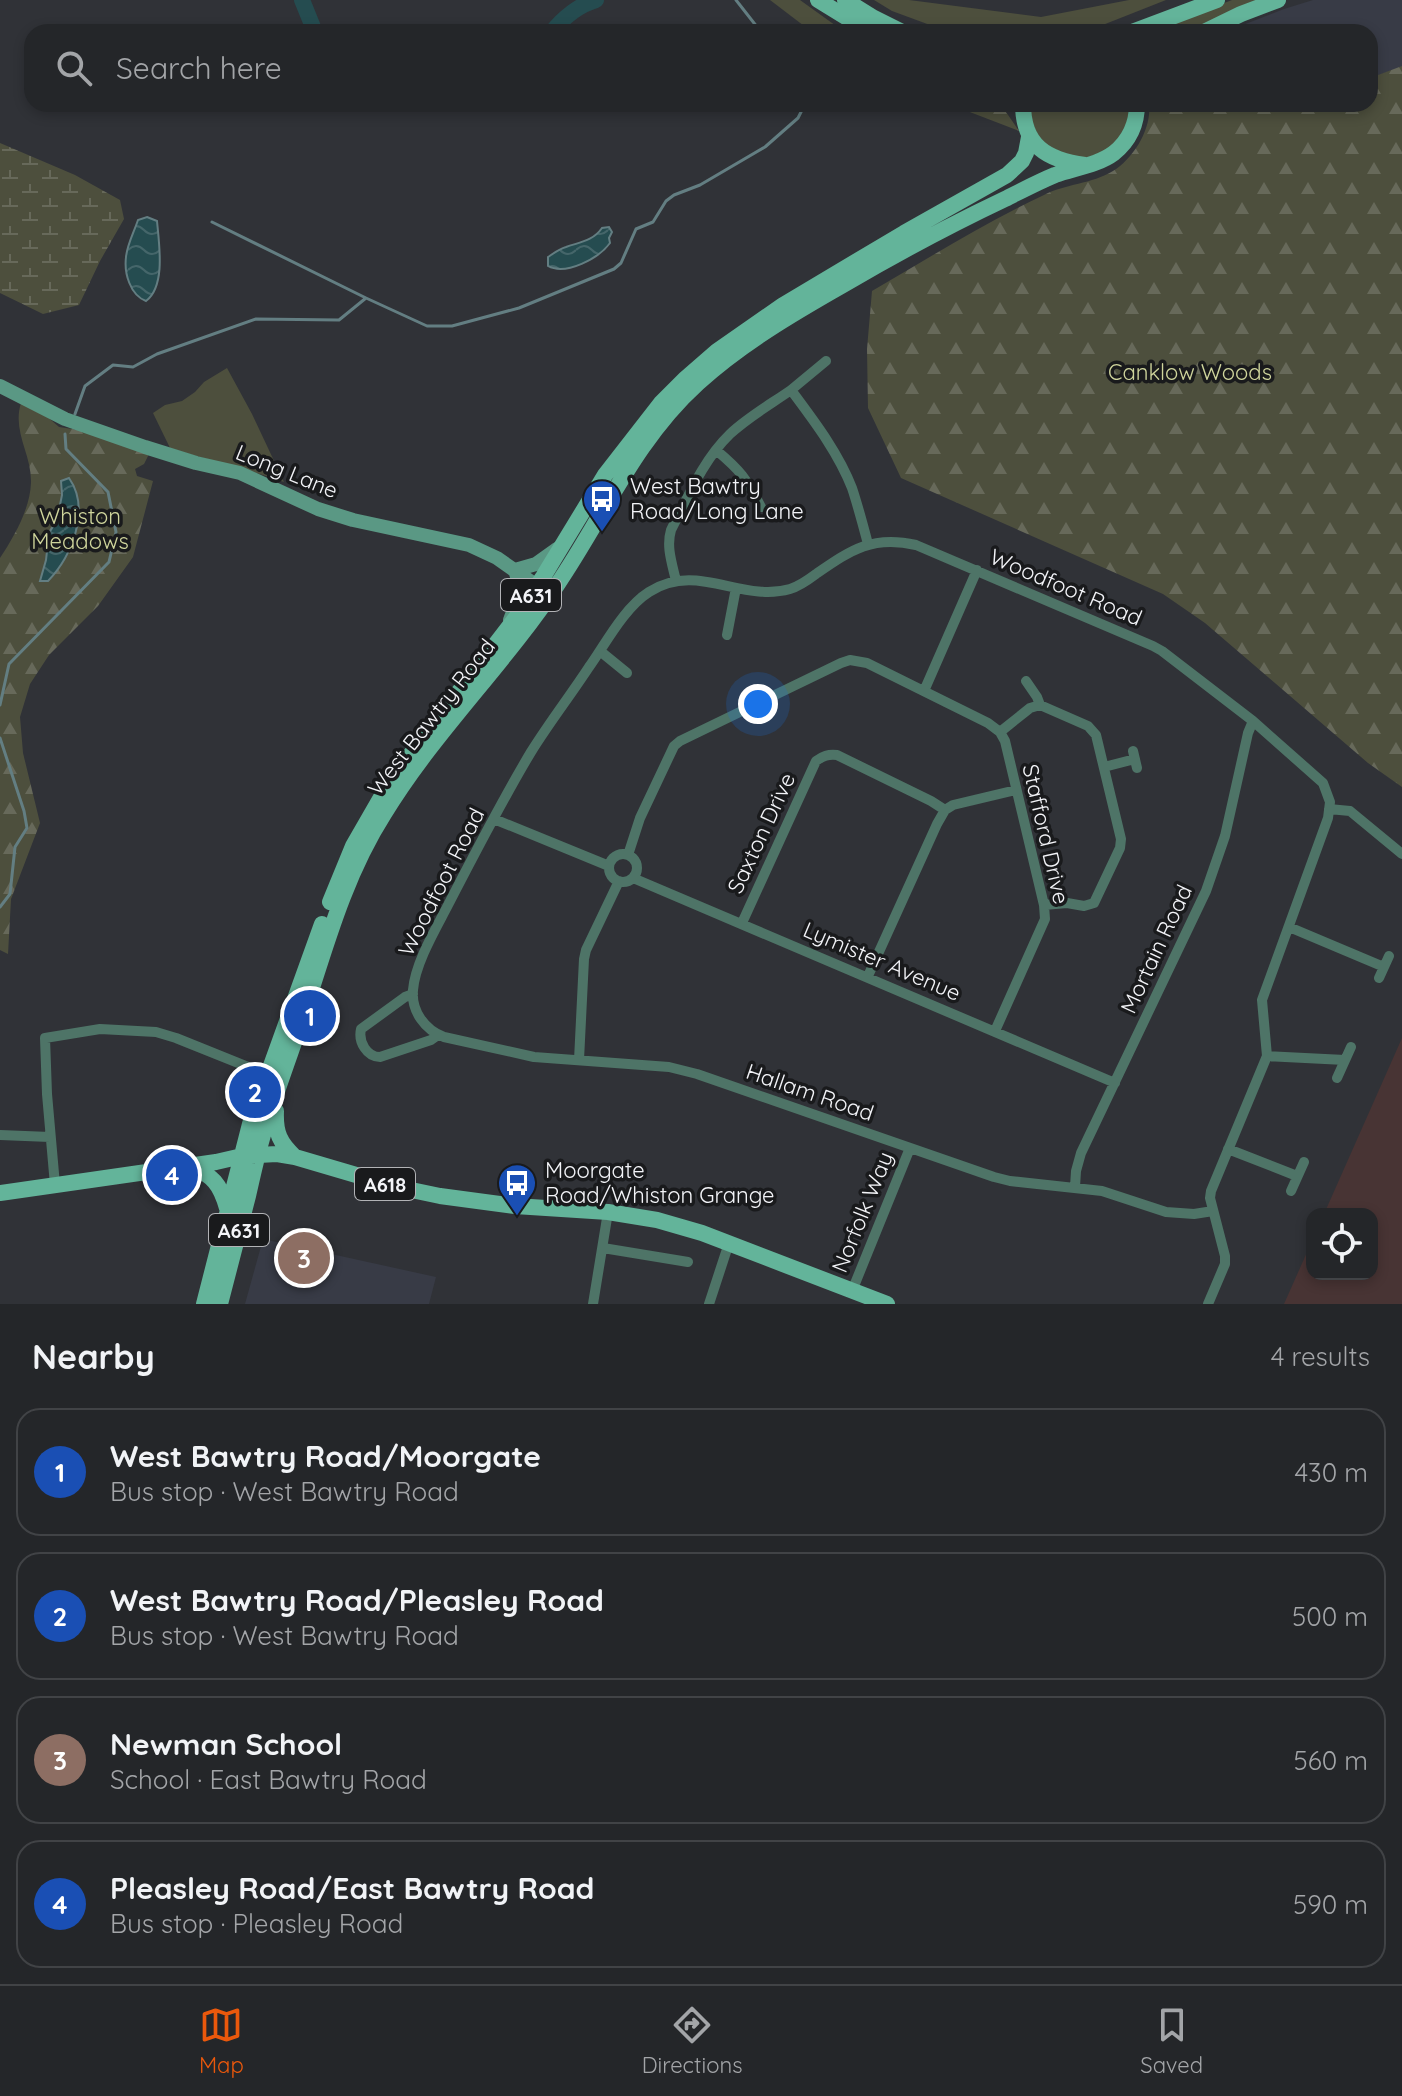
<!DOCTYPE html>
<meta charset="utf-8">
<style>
body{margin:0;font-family:Quicksand,sans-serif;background:#2c2e31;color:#f1f3f6}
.controls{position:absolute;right:24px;bottom:24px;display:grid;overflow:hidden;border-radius:16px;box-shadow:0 4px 12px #0003}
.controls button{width:72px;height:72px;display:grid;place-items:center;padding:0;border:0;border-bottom:2px solid #414346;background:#242629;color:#f1f3f6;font:40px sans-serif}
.you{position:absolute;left:758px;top:704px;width:28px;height:28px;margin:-20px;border:6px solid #fff;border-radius:50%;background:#1a73e8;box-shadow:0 0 0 12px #1a73e833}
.badge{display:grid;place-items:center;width:52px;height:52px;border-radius:50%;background:#ea580c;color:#fff;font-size:26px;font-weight:700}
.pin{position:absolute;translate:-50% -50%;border:4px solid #fff;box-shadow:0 2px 8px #0006}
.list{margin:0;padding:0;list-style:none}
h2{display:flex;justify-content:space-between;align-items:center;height:104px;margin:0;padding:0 32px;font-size:34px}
h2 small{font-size:26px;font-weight:400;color:#a3a5a8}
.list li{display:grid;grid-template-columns:52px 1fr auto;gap:24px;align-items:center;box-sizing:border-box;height:128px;margin:0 16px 16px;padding:0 16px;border:2px solid #414346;border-radius:24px}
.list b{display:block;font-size:30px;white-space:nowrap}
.list p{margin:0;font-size:26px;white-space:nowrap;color:#a3a5a8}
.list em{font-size:26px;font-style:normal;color:#a3a5a8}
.icon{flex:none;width:44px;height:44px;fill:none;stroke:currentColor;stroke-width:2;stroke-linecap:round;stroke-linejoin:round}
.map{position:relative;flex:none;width:1402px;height:1304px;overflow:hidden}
.search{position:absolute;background:#242629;box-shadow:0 4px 12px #0003;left:24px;right:24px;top:24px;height:88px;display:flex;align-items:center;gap:20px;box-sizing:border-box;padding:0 28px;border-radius:24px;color:#a3a5a8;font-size:30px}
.sheet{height:680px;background:#242629}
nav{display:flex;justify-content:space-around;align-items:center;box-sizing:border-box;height:112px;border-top:2px solid #414346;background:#242629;font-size:22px;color:#a3a5a8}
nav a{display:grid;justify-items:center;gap:4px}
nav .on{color:#ea580c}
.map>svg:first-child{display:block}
.built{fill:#383b46}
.medical{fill:#483434}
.grass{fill:#4d4f3d}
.forest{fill:url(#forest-firs)}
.wetland{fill:url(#wetland-marsh)}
.water{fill:url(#water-waves);stroke:#637e82;stroke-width:2}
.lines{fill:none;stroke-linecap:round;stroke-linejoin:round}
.stream{stroke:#637e82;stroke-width:3}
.river{stroke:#254c50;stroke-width:16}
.street{stroke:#4e7467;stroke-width:10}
.secondary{stroke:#5a9884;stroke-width:14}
.primary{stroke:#63b49a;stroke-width:16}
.labels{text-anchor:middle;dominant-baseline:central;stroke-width:7;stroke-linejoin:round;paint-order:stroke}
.shield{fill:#191a1c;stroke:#b2b3b6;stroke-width:2}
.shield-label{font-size:20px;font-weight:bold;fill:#f3f4f8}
.park-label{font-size:22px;fill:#cfd59c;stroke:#191a1c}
.street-label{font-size:22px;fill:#f3f4f8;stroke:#191a1c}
.poi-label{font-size:22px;fill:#f3f4f8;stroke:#191a1c;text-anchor:start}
</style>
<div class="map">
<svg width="1402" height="1304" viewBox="0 0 1402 1304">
<defs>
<pattern id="forest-firs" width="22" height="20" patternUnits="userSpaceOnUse" patternTransform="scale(2)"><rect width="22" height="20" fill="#4d4f3d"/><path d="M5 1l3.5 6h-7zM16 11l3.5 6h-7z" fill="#67695a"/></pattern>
<pattern id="wetland-marsh" width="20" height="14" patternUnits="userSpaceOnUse" patternTransform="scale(2)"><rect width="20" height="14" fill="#4d4f3d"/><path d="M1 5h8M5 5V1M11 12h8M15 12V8" fill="none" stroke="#67695a"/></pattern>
<pattern id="water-waves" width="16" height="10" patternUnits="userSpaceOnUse" patternTransform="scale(2)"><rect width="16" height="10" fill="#254c50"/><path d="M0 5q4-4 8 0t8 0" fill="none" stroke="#45666a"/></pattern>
</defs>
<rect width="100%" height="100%" fill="#303237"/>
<path class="built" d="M1313,0H1402V67L1370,78V32H1235V28L1284,9Z
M263,1239L436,1277L429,1304H245Z"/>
<path class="medical" d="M1402,1038V1304H1284L1312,1241V1274H1372V1214H1324Z"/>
<path class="grass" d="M770,0H800L839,28L841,32H812Z
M874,0H909L1041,17L1129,0H1166L1085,32H949L892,11Z
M1232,0H1260L1193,32H1149Z
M1030,104H1128C1136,169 1032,182 1030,104Z
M227,368L252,414L284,482C246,468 208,461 170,448L153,413L165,405L182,401L195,392L204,382Z"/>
<path class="forest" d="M1402,66V787L1368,763L1205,623L1163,594L901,478L868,408L867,349L872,291C929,258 984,223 1044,195C1065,184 1092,184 1113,171C1134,158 1152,128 1149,104H1370V78Z
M949,104H998L1006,112L1019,131Z
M21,403L43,413L59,427L86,431L149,454L144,464L135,469L137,476L153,481L133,557L98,606L49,655L30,684L20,717L23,753L40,823L11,899L8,954L0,950V558C14,537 30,509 31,483C32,454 12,432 21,403Z"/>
<path class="wetland" d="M0,143L75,175L120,200L124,219L100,261L79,305L43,314L0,293Z"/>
<path class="water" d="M147,217L157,221C159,244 166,286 146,301C130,295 124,273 126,257C127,245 134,232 138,220Z
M609,227L612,232L609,238L610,243C599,258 566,276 548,266V257C554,253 559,249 566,247C580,242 593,241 602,228Z
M69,478C91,509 72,556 48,581H40L46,560L49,533L57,520L62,495L61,481Z"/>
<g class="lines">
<path class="stream" d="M736,0L761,32
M212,222L366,298
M75,414L85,386L113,365L133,367L157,354L256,319L339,320L366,298L427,326H452L519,308L614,269L621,263L636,229L653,222L666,201L674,195L700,185L765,147L798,118L803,108L801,104
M0,705L9,664L109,562L116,532L108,492L66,449L65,434
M0,738L24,811L27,828L15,847L10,894L0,907"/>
<path class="river" d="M302,0L315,32
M552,32C563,18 579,5 596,0"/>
<path class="street" d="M791,390L826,361
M716,450C741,471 746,478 761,507
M676,581C672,563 666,547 671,530C688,497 703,460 730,434C748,417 771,404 791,390C814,421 838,452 852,488C858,506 863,525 868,544
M727,635L736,588
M600,651L627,673
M1026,681L1037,697L1040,705
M924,691L977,570
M1000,732L1030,708L1040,705L1088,726L1096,735L1121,839L1120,848L1094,903L1084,906L1067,903L1044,905
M1133,751L1137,768
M1104,767L1135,759
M1329,809L1350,811L1402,854
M494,819L609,866
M609 868a14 14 0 1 1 28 0a14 14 0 1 1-28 0Z
M628,855L640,818L674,746L680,741L841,663L850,660L867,663L988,723L1000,732L1005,741L1044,905L1045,919L995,1031
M633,878L1115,1083
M742,923L816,761C823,756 828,754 837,755L931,801L945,810
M1289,927L1384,967
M868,976L937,824L945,810L953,805L1016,790
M1379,978L1389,956
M413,994L405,997L361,1029C358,1042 367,1057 380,1057L431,1040L438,1035
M1267,1056L1345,1060
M579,1060L584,959L586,950L619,881
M1337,1078L1351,1047
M0,1135L50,1137
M1228,1149L1297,1176
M55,1185L47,1094L45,1038L100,1029L156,1032L176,1038L268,1075
M1075,1187L1076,1171L1081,1153L1206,891L1225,836L1248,733L1253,721
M1291,1191L1304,1162
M603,1248L688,1262
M852,1291L910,1148
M593,1304L608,1212
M709,1304L729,1243
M1208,1304L1225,1264V1256L1210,1198L1211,1191L1267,1056L1262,1000L1328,818L1330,802L1323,783L1253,721L1162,651L1153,646L916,545C872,535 851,550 816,574C808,580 800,586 790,589C741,603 697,561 649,592C624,608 606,643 589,667C570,696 549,723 531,752C501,802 474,855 447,907C435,930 415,964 413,990C411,1011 425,1030 444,1037L534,1057L669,1067L697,1074L994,1177L1010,1181L1102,1191L1166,1212L1194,1214L1213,1211"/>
<path class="secondary" d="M0,386L65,419L145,447L196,463L240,473L318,509L353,520L469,545L497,558L537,586L546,582
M515,570L536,564L557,549
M510,620C517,602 522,588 515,570"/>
<path class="primary" d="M818,0L870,32
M845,0L874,18L902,32
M1132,32L1217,0
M1204,32L1241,14L1278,0
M1023,104C1023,146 1047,160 1085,165
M330,902L353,846L391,780L515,619L543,577L605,475L661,403L686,378L717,351L783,305L904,233L1007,175L1022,161L1026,153L1029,137
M276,1111C275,1133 280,1143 295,1157
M191,1165C213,1177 220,1183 227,1208
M0,1193L216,1162L242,1156L277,1154L295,1157L397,1187L440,1196L515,1206L608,1212L657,1220L702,1233L887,1304
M204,1304L250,1124L322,924
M220,1304C229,1268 239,1232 248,1196C252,1178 256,1160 261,1142C273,1099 290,1056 304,1013C326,945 345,875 384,814C434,732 504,665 557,585C604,516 634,441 698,383C741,344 792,314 843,285C896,254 950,225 1005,199C1021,191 1038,182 1055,175C1075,168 1098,165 1114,153C1130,140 1137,123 1137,104"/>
</g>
<defs>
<g id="bus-pin" transform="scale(2)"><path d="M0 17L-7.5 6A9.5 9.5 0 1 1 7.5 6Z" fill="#1a4fb4" stroke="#191a1c"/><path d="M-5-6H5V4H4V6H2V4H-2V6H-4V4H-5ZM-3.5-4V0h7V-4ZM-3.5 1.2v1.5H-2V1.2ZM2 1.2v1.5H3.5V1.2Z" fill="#fff"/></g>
</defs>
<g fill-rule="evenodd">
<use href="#bus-pin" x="602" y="499"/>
<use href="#bus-pin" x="517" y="1183"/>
</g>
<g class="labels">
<g class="shield">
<rect x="501" y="579" width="60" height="32" rx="6"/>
<rect x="355" y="1168" width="60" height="32" rx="6"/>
<rect x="209" y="1214" width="60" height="32" rx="6"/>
</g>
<g class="shield-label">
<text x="531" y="595">A631</text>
<text x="385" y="1184">A618</text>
<text x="239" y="1230">A631</text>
</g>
<g class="park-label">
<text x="1190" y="372">Canklow Woods</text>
<text x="80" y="516">Whiston<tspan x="80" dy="25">Meadows</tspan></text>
</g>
<g class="street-label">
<text transform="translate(287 471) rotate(22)">Long Lane</text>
<text transform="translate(1066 587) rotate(23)">Woodfoot Road</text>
<text transform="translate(431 717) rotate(-52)">West Bawtry Road</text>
<text transform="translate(761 833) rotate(-65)">Saxton Drive</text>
<text transform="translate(1046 834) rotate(77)">Stafford Drive</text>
<text transform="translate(441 882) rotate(-63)">Woodfoot Road</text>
<text transform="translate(1156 949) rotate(-65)">Mortain Road</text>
<text transform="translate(882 961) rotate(23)">Lymister Avenue</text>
<text transform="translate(810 1092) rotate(19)">Hallam Road</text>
<text transform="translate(862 1212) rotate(-68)">Norfolk Way</text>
</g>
<g class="poi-label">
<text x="630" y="486">West Bawtry<tspan x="630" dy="25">Road/Long Lane</tspan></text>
<text x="545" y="1170">Moorgate<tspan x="545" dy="25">Road/Whiston Grange</tspan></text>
</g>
</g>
</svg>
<div class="controls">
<button><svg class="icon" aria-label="locate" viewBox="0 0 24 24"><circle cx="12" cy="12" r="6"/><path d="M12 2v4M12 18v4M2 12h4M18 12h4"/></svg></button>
</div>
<div class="you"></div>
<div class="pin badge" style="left:310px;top:1016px;background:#1a4fb4">1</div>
<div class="pin badge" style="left:255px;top:1092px;background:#1a4fb4">2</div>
<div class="pin badge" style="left:304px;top:1258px;background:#8d6e63">3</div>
<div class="pin badge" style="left:172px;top:1175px;background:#1a4fb4">4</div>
<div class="search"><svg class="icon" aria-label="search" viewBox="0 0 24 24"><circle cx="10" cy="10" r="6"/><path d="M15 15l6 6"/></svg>Search here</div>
</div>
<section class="sheet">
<h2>Nearby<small>4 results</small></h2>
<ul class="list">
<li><span class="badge" style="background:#1a4fb4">1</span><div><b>West Bawtry Road/Moorgate</b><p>Bus stop · West Bawtry Road</p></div><em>430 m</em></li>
<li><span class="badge" style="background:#1a4fb4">2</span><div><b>West Bawtry Road/Pleasley Road</b><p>Bus stop · West Bawtry Road</p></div><em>500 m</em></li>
<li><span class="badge" style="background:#8d6e63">3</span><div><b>Newman School</b><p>School · East Bawtry Road</p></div><em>560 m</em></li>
<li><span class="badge" style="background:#1a4fb4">4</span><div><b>Pleasley Road/East Bawtry Road</b><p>Bus stop · Pleasley Road</p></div><em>590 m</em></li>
</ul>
</section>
<nav>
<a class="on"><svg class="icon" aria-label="map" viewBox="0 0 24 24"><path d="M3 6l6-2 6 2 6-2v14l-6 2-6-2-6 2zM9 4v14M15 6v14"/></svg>Map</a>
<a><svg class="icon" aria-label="directions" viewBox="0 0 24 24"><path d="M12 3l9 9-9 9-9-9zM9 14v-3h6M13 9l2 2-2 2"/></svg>Directions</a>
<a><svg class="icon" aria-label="saved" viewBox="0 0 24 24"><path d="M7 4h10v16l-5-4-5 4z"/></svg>Saved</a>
</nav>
